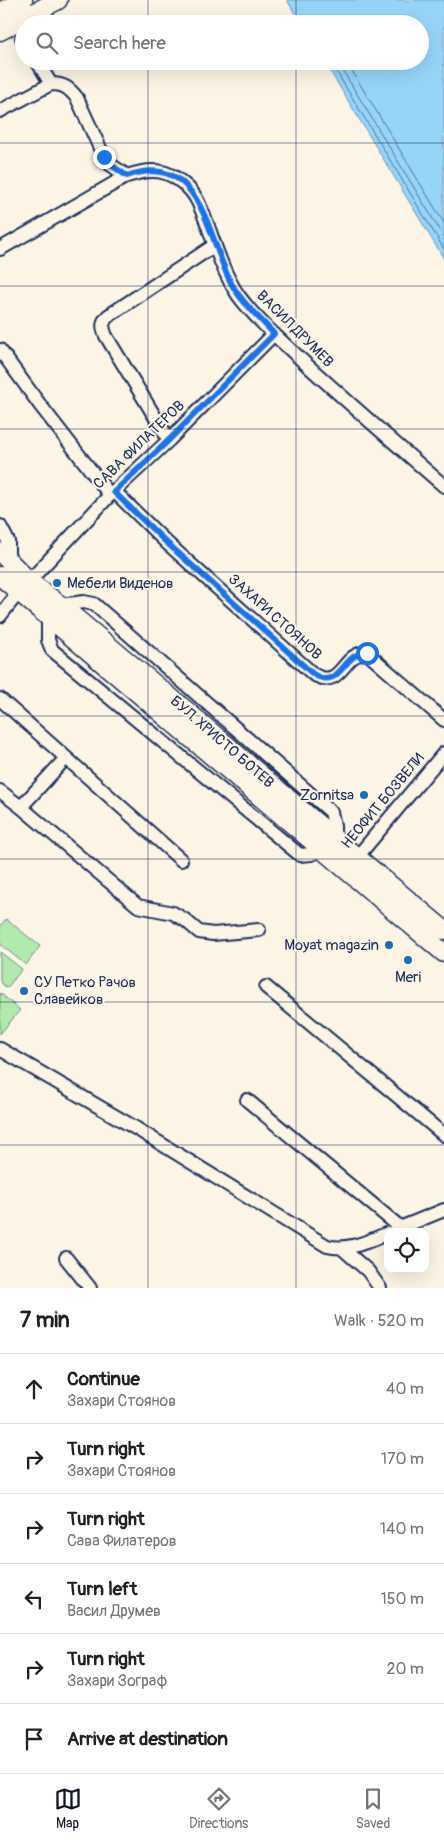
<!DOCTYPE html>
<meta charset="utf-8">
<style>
body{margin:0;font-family:Pangolin,sans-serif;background:#f2f2f2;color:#202124}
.controls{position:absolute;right:15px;bottom:15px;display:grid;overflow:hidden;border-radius:10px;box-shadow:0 5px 20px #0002}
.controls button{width:45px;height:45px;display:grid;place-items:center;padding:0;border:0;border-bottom:1px solid #e0e0e0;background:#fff;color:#202124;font:25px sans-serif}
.stop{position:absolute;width:15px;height:15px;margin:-11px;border:4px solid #1a73e8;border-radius:50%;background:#fff}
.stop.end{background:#1a73e8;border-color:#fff;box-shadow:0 1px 5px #0008}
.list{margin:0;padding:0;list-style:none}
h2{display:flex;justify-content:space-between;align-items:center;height:65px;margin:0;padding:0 20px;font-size:21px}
h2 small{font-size:16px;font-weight:400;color:#757577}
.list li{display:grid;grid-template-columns:32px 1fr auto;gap:15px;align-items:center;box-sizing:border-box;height:70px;padding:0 20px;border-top:1px solid #e0e0e0}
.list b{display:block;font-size:19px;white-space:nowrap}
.list p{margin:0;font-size:16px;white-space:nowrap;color:#757577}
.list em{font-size:16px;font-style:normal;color:#757577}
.icon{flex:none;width:28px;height:28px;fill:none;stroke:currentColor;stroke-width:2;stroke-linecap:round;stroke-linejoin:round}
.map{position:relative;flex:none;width:444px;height:1288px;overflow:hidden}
.search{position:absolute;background:#fff;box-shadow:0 5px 20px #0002;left:15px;right:15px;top:15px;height:55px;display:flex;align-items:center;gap:12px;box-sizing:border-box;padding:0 18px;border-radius:28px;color:#757577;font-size:19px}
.sheet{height:485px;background:#fff}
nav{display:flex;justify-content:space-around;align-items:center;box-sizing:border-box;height:70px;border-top:1px solid #e0e0e0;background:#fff;font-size:14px;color:#757577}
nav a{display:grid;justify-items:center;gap:2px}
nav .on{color:#111827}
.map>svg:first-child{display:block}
.green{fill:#b2eaad;stroke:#668c86}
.water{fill:#97d5f8;stroke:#6593ba}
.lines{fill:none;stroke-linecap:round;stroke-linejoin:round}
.shore{stroke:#4d719c;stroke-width:1}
.street-casing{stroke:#1b2f5e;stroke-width:16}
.secondary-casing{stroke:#1b2f5e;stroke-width:21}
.street{stroke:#fcf5e5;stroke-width:12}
.secondary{stroke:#fcf5e5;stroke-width:18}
.route{stroke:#1a73e8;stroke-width:6}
.grid{fill:none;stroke:#1b2f5e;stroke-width:1;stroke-opacity:0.55}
.poi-dot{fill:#1f6fb2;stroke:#fcf5e5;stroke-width:2}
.labels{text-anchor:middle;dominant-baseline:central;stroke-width:4;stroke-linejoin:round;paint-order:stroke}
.street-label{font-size:15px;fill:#1b2f5e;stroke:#fcf5e5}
.poi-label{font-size:15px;fill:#1b2f5e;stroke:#fcf5e5;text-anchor:start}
</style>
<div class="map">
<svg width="444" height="1288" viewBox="0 0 444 1288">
<rect width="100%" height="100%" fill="#fcf5e5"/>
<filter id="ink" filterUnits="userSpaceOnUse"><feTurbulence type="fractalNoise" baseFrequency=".02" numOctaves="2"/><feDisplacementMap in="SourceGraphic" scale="10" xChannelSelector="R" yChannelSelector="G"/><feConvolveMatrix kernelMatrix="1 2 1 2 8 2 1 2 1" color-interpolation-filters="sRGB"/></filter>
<g filter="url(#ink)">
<path class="green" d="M6,919L40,946L26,965L0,944V926Z
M0,952L22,969L7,988L0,982Z
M0,993L20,1010L0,1034Z"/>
<path class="water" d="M287,0H444V259L324,61H420V24H301Z"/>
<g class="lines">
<path class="shore" d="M330,61L444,249
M337,61L444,237
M346,61L444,223"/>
<g class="street-casing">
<path id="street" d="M22,38L24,41
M37,61L51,84C64,84 69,88 77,98L104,157L111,165L127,176
M0,111L51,84
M0,249L127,176C151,168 167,168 186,186C198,196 202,212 208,226C216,249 224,274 238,295C257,321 284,343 307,365C352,406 398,446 444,486
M0,350L40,405L110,495
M169,440L106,336C102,327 102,322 108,316L215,245
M114,491L167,543L313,674C342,692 342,651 367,653L444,720
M0,526L8,541V561
M60,605L84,602L94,604L331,812L334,825V838
M0,616L18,593L110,495L169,440L274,334
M48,618V640L52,650L300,855L311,854L322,850
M0,699L181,860
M0,791L21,807L138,906L173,913L185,920L199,932L213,934L259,930
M21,807L65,759
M353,862L444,753
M266,987L444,1135
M0,1049L137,1129L327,1246C349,1251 367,1242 388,1233
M247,1100L401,1228
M395,1230L444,1210
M343,1249L368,1271L380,1288
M66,1258L90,1288"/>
</g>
<g class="secondary-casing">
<path id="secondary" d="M0,12L23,0
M0,31L58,0
M0,552L30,582L60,605L188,712L334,838L444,930
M0,576L444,953"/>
</g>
<use href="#street" class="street"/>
<use href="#secondary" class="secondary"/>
</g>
</g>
<g class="lines" filter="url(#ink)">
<path class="route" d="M104,157L111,165L127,176C200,150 207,234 230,281C240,301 259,317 274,334L169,440L114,492L167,543L313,674C342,692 342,651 367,653"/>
</g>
<path class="grid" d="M148,0V24M296,0V24M148,61V1288M296,61V1288M0,143H444M0,286H444M0,429H444M0,572H444M0,716H444M0,859H444M0,1002H444M0,1145H444"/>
<g class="poi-dot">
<circle cx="57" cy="583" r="5"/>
<circle cx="364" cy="795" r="5"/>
<circle cx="389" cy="945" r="5"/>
<circle cx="408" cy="960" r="5"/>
<circle cx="24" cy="991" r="5"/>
</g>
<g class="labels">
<g class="street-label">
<text transform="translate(295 329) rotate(45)">ВАСИЛ ДРУМЕВ</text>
<text transform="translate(139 445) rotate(-44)">САВА ФИЛАТЕРОВ</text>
<text transform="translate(275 617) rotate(42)">ЗАХАРИ СТОЯНОВ</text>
<text transform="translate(222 742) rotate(41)">БУЛ. ХРИСТО БОТЕВ</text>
<text transform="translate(383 801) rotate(-50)">НЕОФИТ БОЗВЕЛИ</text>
</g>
<g class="poi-label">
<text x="67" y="583">Мебели Виденов</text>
<text x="354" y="795" text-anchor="end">Zornitsa</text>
<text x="379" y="945" text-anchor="end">Moyat magazin</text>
<text x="408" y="977" text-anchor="middle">Meri</text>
<text x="34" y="982">СУ Петко Рачов<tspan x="34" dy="17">Славейков</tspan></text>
</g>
</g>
</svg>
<div class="controls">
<button><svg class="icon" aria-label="locate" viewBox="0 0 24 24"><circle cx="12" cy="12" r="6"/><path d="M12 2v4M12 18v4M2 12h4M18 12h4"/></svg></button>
</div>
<div class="stop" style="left:367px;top:653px"></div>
<div class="stop end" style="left:104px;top:157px"></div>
<div class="search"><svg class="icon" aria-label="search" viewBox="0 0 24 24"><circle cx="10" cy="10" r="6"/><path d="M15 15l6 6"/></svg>Search here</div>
</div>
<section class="sheet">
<h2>7 min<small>Walk · 520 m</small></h2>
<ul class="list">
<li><svg class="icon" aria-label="ahead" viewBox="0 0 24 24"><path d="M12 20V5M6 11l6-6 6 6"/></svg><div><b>Continue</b><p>Захари Стоянов</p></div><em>40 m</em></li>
<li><svg class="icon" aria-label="right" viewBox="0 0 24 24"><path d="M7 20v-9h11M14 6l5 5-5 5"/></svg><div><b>Turn right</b><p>Захари Стоянов</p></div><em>170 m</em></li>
<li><svg class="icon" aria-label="right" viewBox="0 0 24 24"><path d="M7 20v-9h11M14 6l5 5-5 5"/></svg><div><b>Turn right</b><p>Сава Филатеров</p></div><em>140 m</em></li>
<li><svg class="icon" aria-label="left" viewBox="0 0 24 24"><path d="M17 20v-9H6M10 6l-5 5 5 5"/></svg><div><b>Turn left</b><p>Васил Друмев</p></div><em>150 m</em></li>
<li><svg class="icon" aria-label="right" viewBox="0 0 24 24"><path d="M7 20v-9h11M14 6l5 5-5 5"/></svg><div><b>Turn right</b><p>Захари Зограф</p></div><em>20 m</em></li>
<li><svg class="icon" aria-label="arrive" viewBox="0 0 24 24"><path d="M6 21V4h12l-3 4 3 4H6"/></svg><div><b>Arrive at destination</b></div></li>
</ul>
</section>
<nav>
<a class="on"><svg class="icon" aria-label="map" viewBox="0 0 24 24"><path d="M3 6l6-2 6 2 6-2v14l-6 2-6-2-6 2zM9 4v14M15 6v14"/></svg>Map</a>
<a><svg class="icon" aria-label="directions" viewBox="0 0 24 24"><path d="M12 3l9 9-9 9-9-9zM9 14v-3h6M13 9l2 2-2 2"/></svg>Directions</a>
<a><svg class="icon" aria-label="saved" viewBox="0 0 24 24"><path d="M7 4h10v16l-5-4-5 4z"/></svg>Saved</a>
</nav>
